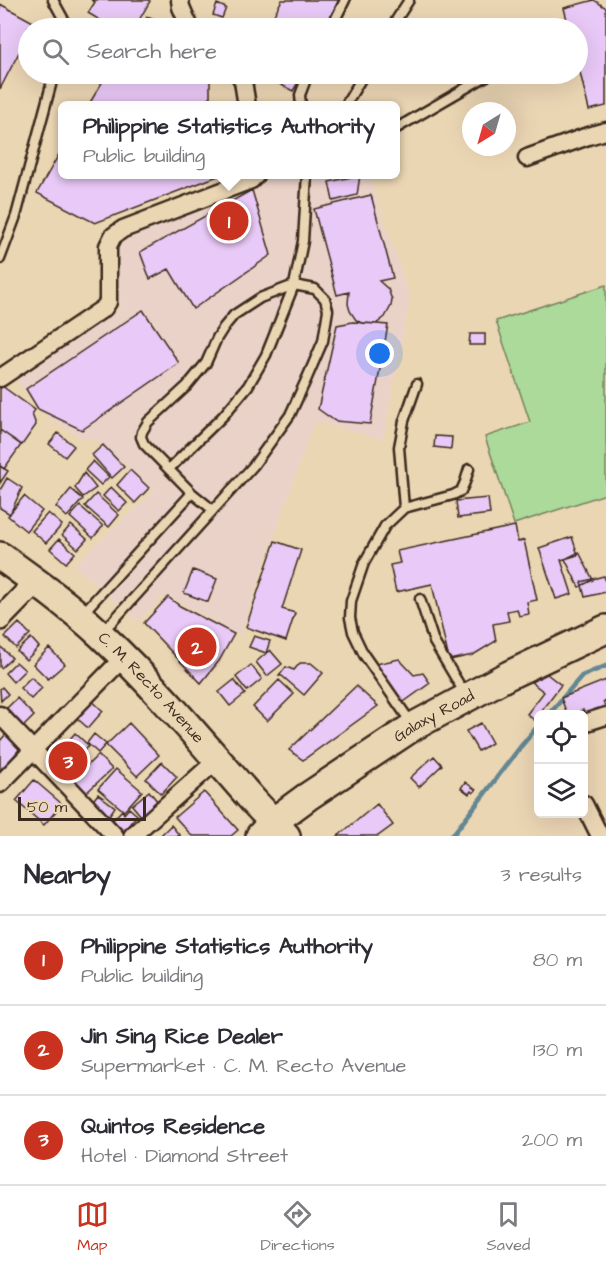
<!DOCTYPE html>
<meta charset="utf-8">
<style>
body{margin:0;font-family:"Architects Daughter",sans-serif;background:#f2f2f3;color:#2b2b33}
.controls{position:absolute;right:18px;bottom:18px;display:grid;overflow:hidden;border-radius:9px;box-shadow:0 6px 24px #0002}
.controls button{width:54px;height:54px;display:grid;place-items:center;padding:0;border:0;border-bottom:2px solid #e1e1e2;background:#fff;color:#2b2b33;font:30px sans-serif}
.compass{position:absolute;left:462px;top:102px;width:54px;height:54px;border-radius:50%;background:#fff;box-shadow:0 6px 24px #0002;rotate:217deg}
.scale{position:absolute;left:18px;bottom:15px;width:128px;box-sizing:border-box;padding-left:6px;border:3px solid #3b2a1e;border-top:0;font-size:16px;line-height:21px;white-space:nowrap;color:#3b2a1e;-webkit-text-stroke:4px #ebd6b4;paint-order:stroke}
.you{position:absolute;left:380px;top:354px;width:21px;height:21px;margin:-15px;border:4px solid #fff;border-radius:50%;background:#1a73e8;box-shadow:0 0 0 9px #1a73e833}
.badge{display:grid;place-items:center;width:39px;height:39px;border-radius:50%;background:#c8321e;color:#fff;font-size:20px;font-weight:700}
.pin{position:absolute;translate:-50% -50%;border:3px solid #fff;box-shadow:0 2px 6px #0006}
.popup{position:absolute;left:58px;top:101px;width:342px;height:78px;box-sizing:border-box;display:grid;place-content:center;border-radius:9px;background:#fff;filter:drop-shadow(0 2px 4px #0005);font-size:20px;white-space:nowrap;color:#7c7c81}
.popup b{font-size:22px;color:#2b2b33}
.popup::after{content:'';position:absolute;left:50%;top:100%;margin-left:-12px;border:12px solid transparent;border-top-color:#fff}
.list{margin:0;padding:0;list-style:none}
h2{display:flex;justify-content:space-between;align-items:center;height:78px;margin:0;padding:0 24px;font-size:26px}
h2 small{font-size:20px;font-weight:400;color:#7c7c81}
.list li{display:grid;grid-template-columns:39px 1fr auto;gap:18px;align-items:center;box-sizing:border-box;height:90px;padding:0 24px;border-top:2px solid #e1e1e2}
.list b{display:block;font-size:22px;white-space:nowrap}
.list p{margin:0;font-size:20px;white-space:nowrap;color:#7c7c81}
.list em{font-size:20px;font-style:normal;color:#7c7c81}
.icon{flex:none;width:33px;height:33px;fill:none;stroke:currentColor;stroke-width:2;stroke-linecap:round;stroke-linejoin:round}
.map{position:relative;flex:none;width:606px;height:836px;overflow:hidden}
.search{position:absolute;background:#fff;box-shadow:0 6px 24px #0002;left:18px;right:18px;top:18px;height:66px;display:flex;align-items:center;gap:15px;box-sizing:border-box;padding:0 21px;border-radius:33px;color:#7c7c81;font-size:22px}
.sheet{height:348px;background:#fff}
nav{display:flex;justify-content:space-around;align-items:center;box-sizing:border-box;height:84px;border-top:2px solid #e1e1e2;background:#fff;font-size:16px;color:#7c7c81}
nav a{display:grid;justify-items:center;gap:3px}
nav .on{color:#c8321e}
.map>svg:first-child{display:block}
.built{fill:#ead2c8}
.green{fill:#acda9a;stroke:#74825c;stroke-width:1.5}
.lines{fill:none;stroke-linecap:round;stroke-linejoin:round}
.stream{stroke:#648793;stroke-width:5}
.building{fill:#e9c9f7;stroke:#3b2a1e;stroke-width:1.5}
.service-casing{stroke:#3b2a1e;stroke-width:13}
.minor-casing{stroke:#3b2a1e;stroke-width:21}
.tertiary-casing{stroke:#3b2a1e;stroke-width:26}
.primary-casing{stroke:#3b2a1e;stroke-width:32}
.trunk-casing{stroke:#3b2a1e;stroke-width:32}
.service{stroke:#ebd6b4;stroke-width:8}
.minor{stroke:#ebd6b4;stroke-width:16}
.tertiary{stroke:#ebd6b4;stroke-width:21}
.primary{stroke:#ebd6b4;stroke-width:27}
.trunk{stroke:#ebd6b4;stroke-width:27}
.labels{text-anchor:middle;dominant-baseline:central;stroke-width:4.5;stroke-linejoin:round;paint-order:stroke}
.street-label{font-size:16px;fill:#3b2a1e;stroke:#ebd6b4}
</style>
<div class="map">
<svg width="606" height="836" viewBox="0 0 606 836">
<rect width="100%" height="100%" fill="#ebd6b4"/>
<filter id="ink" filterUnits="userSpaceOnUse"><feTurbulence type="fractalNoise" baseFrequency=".0167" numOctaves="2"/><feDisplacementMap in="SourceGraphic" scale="12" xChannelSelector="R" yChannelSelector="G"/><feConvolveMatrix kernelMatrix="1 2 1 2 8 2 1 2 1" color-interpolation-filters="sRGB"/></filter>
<g filter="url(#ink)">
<path class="built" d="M272,175H369L410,298L383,439L314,421L240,636L165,595L138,622L74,565L154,491L95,439L86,440L49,419L15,379L120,309L116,250L123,236Z"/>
<path class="green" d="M606,285V494L514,524L485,437L530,422L496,321Z"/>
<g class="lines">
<path class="stream" d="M549,714L582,676L606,666
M452,836L522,745L538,726"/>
</g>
<path class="building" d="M91,0H148L150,1L135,27L125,21L120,28H113L88,13L95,2Z
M282,0H342L327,28H267Z
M594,0L606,8V106L589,110L578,64V28H569L564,8Z
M0,4L35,23L32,28H28V35L0,89Z
M217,4L226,8L222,18L213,15Z
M147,17L175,28H142Z
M253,18L264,25L262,28H245Z
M107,74H203L210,77V103L216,106H88Z
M260,74H303L293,91Z
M62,149V174H223L95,223L37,193Z
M360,175L357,195L333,201L329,182Z
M252,190L271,255L193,309L169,269L150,279L140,252Z
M371,195L393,278L379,281L388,289L392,300L391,306L385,317L376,324L361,323L356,320L350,311L348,304L349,292L337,295L314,209Z
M143,310L179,363L82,430L38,409L26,389Z
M353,322L388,325L370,424L335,421L318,409L337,325Z
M470,334H485V345H469Z
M2,386L35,410L32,414L36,425L22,445L0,430V389Z
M0,430L21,445L4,469L0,466Z
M58,433L74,446L65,457L49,444Z
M435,436L452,437L451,449L434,447Z
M103,445L124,467L112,478L92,455Z
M93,461L109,477L101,485L85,470Z
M0,466L8,471L0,483Z
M130,470L149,488L135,503L117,485Z
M84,473L96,488L83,497L75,488Z
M7,478L22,488L10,514L0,508V490Z
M111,487L127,503L119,511L103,496Z
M71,489L83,499L67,517L56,507Z
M96,494L119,515L109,527L85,506Z
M24,496L42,511L26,531L8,516Z
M488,498L490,514L458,518L456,501Z
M80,506L103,526L93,538L70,517Z
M48,513L62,525L46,543L32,531Z
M71,525L87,539L78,549L62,535Z
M515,526L518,542L524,540L537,600L527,602L529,614L519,616L517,609L507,611L509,621L493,624L496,641L473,655L449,660L432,584L396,592L390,565L400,563L397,551Z
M572,537L578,555L561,560L572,594L556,599L539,548Z
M59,539L75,553L66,563L50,549Z
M275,541L301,550L282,609L295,613L286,641L246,627Z
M579,552L593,580L579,587L565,559Z
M193,570L217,579L208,602L184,593Z
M604,576L606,582V592L585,597L581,582Z
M168,597L180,606L234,634L219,661L201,683L144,623Z
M19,623L30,634L16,648L5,637Z
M254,636L270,641L266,653L249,647Z
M31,638L39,647L26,660L17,651Z
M1,647L12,658L1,668L0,667V648Z
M49,648L65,664L48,679L33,664Z
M270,650L282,664L267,676L256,662Z
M399,659L414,675L423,673L430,683L401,704L376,664Z
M16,662L25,670L13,682L5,673Z
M300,663H311L323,673L304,695L282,676H279L286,667L294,670Z
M251,665L262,679L247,691L236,677Z
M547,674L561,685L534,720L527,714L544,692L531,682Z
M31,677L42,688L31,699L20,688Z
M234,680L245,694L230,706L219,692Z
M279,680L294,694L267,721L253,707Z
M606,680V701L603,702L605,706L585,714L583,710L571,714H567L561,698Z
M356,686L378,706L303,760L289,750Z
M2,687L8,694L1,701L0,689Z
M88,697L103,711L88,728L72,714Z
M17,698L34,716L23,727L6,709Z
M129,723L159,755L137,776L106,745Z
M481,723L492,743L478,751L466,731Z
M75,733L89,746L81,753L69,740Z
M6,734L21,747L2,771L0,769V741Z
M94,734L106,744L98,753L87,743Z
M63,743L83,763L69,777L48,756Z
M98,755L112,769L86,793L73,779Z
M434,756L442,765L419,787L410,778Z
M162,762L177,777L161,794L146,779Z
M116,769L142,791L124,811L98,789Z
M34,780L62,804L44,825L16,801Z
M465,782L476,790L473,793L471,791L469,794L461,788Z
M149,791L158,802L141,816L132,805Z
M204,792L238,830L231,836H192L175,817Z
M98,794L115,807L108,817L91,803Z
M377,804L393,825L378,836H338Z
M129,808L137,815L122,833L110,823L122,810L124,814Z
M171,825L180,836H160Z"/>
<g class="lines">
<g class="service-casing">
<path id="service" d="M53,0L64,20L65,28
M331,28L345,0
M391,28L409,0
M301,106L300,95L308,74
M345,106L364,74
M395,129L490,74
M0,259L16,216L54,74
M169,469L223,416L248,386L266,355L294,285L303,241L307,174
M404,508L399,447L404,421L417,384
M420,599L434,642L465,694
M83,613L192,493
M102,631L113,621L254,465L290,415L307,378L323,341L328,310L325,299L315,289L294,285L260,298L234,315L224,327L217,338L206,363L187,386L148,422L142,432L141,437L144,444L192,493L213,510
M412,724L364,655L353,632L350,618L351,601L364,563L385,526L404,508L453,495L461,491L465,482L469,469"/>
</g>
<g class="minor-casing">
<path id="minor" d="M180,0L181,7L190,28
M239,74L243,81L247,106
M527,158L588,136L606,131
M0,378L104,308L108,302V246L113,236L123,229L251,180L257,174
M0,715L115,836
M584,723L606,716
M0,784L124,657
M584,804L600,836
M132,836L218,759"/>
</g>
<g class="tertiary-casing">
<path id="tertiary" d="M0,619L36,582"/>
</g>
<g class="primary-casing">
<g id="primary">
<path id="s1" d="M260,836L273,822L307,797L414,726L509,675L606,629"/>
</g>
</g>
<g class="trunk-casing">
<g id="trunk">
<path id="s2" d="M0,556C35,581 70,606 101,635C154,685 201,741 249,796C261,810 274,822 286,836"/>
</g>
</g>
<use href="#service" class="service"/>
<use href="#minor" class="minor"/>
<use href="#tertiary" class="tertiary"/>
<use href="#primary" class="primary"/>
<use href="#trunk" class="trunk"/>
</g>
</g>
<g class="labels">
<g class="street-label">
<text stroke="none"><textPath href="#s2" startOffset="201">C. M. Recto Avenue</textPath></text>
<text stroke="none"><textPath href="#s1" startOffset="212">Galaxy Road</textPath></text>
</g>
</g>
</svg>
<div class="controls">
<button><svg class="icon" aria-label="locate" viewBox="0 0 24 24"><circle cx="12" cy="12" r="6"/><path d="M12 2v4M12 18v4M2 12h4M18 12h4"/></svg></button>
<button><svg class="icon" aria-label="layers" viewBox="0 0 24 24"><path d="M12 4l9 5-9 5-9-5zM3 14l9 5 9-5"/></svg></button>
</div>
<svg class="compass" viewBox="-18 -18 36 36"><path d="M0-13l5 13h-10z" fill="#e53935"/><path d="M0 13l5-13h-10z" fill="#7c7c81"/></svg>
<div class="scale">50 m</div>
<div class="you"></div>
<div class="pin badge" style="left:229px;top:221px">1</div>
<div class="popup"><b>Philippine Statistics Authority</b>Public building</div>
<div class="pin badge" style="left:197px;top:647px">2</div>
<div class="pin badge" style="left:68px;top:761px">3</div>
<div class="search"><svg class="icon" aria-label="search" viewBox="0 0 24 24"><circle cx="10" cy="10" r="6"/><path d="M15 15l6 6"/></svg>Search here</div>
</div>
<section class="sheet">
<h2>Nearby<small>3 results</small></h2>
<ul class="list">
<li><span class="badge">1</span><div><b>Philippine Statistics Authority</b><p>Public building</p></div><em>80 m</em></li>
<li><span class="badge">2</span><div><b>Jin Sing Rice Dealer</b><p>Supermarket · C. M. Recto Avenue</p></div><em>130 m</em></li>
<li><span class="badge">3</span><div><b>Quintos Residence</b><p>Hotel · Diamond Street</p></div><em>200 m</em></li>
</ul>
</section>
<nav>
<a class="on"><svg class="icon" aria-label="map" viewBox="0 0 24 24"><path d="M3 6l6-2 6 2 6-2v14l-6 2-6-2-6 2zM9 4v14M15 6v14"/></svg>Map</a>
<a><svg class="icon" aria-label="directions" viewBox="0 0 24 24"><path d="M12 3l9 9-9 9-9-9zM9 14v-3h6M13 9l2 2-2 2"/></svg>Directions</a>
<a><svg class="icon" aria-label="saved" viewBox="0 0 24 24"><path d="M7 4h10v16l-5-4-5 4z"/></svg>Saved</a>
</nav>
